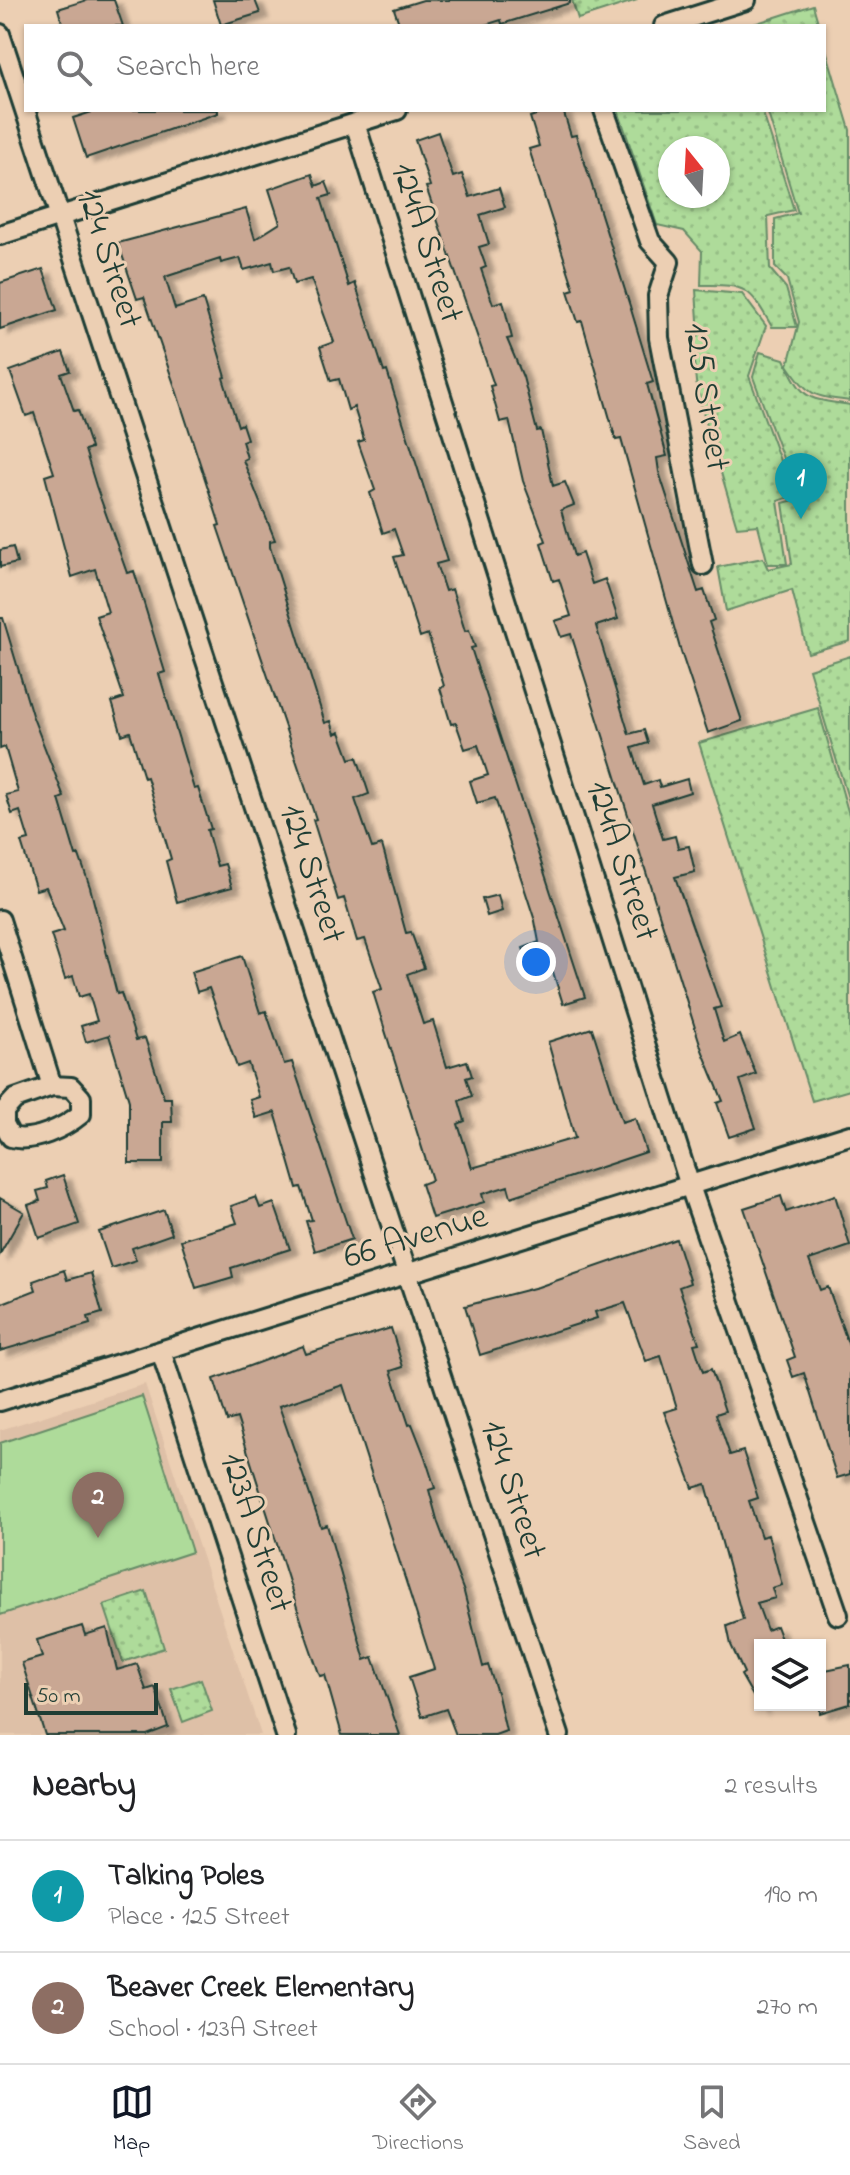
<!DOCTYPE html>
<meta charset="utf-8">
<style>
body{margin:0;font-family:"Indie Flower",sans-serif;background:#f6f6f6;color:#202124}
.controls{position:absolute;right:24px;bottom:24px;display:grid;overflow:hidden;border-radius:0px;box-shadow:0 2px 6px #0004}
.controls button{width:72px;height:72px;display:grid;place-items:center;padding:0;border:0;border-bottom:2px solid #e0e0e0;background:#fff;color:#202124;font:40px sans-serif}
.compass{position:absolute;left:658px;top:136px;width:72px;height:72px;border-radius:50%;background:#fff;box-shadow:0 2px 6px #0004;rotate:342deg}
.scale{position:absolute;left:24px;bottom:20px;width:134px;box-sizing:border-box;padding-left:8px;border:4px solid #1f3d34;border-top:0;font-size:22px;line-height:28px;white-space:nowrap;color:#1f3d34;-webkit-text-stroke:6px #eccfb3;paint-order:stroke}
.you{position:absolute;left:536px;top:962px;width:28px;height:28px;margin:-20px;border:6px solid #fff;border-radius:50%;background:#1a73e8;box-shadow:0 0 0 12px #1a73e833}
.badge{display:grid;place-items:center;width:52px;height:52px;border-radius:50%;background:#111827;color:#fff;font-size:26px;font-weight:700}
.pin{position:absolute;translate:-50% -66px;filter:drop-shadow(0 2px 4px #0008)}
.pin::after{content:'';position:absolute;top:42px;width:28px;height:24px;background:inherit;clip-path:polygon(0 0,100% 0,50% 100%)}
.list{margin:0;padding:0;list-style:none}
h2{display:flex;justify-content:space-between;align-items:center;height:104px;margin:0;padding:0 32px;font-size:34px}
h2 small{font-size:26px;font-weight:400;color:#757577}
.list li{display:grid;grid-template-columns:52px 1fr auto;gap:24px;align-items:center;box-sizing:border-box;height:112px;padding:0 32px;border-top:2px solid #e0e0e0}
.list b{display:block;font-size:30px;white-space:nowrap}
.list p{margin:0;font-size:26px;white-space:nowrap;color:#757577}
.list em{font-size:26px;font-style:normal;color:#757577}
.icon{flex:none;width:44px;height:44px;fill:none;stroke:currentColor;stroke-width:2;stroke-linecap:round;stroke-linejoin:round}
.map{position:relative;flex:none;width:850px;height:1735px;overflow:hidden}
.search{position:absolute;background:#fff;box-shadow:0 2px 6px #0004;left:24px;right:24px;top:24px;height:88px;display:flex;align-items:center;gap:20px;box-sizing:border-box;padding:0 28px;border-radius:0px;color:#757577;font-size:30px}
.sheet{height:328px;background:#fff}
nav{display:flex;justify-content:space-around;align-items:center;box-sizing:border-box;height:112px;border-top:2px solid #e0e0e0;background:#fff;font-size:22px;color:#757577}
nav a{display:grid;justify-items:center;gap:4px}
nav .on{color:#111827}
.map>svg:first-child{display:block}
.built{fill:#dec0a7}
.grass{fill:url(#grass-dots);stroke:#668c67;stroke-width:2;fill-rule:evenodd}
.garden{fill:#aedb9a;stroke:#668c67;stroke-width:2}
.building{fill:#c9a793;stroke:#1f3d34;stroke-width:2;filter:url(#shadow)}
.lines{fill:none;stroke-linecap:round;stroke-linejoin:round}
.minor-casing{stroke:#1f3d34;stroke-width:24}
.minor{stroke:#eccfb3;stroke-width:18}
.labels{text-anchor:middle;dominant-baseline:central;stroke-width:6;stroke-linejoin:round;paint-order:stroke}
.street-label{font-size:36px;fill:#1f3d34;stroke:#eccfb3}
</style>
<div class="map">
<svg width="850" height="1735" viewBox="0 0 850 1735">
<defs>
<pattern id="grass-dots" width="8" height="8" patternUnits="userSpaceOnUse" patternTransform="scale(2)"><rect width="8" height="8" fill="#aedb9a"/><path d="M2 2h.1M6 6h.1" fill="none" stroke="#95bd85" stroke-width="1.8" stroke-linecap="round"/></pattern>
<filter id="shadow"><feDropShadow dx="8" dy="5" stdDeviation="2" flood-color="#0004"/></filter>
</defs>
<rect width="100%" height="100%" fill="#eccfb3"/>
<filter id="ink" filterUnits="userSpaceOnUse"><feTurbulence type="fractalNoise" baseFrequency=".0125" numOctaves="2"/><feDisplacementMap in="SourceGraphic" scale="16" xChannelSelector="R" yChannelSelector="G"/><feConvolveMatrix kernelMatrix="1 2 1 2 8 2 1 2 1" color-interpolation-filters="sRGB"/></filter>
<g filter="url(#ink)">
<path class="built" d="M145,1384L261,1735H0V1430Z"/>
<path class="grass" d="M572,0H637L578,19Z
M813,5L819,26H748Z
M824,43L850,130V401C812,396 809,396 788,365L799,322L787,279L775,267V219L798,213L767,110H824Z
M618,110H762L794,210L768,216L770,269L786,288L797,327H772C750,288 747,284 701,285L702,251L684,231L657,225ZM670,148H718V196H670Z
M696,290L742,294L766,326L749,376L793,496L778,501L787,564H768L758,525L737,527L697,391L692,343L699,335Z
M760,352L784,359C804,401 805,398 850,405V641L808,653L792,590L726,611L718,567L763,558L768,569L792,564L783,503L798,499L753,377Z
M850,656V805L809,669Z
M818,708L850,818V1090L812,1101L699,743Z
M146,1591L164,1648L123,1662L104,1605Z
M201,1679L212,1711L183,1722L171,1689Z"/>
<path class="garden" d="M142,1396L192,1552L0,1615V1443Z"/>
<path class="building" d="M87,0H114L123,26H63L58,9Z
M213,0H255L260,13L221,25Z
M423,0H570V3L502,24L501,20L482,26H400L394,9Z
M98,110H218V113L86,158L73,118Z
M551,110H563L571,136L576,135L630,306L653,382L647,384L667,456L657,458L659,472L698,592L704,590L714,620L709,622L742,721L708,733L681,652L621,439L616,440L582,321L578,322L568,291L574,289L529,149L539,146L530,117Z
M438,132L453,177L462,174L470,197L499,188L505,207L480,215L489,244L479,247L486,267L481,269L493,304L503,301L512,338L507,339L523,377L537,431L541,430L553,486L565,482L574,505L561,510L574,556L582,553L592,584L605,579L618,619L596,626L629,734L644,730L648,743L632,748L644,785L658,780L660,787L687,779L690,792L652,804L663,839L675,836L678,848L689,846L695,872L675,877L721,1007L714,1009L724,1042L740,1035L756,1074L740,1080L756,1128L729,1137L717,1103L723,1101L702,1050L571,634L561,637L555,621L571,616L559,579L553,581L541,543L546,541L523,481L509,420L500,422L490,386L494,385L426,187L430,186L415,140Z
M312,174L316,186L326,182L331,195L321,198L349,286L355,283L384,372L387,371L447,561L436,564L445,591L452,589L465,631L469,630L475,647L471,648L585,997L563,1004L548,956L528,962L523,948L539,942L535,921L495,798L477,803L470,781L488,775L478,745L465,749L456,723L451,724L440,688L444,686L428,634L420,637L394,557L403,555L394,529L383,533L370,493L375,490L358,442L364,440L354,407L348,410L339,379L331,381L320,347L334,342L311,279L294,284L289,267L274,271L272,262L244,270L240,258L221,263L220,259L165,277L175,309L203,300L226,377L223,378L238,426L242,424L247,439L242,441L247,458L243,460L275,540L270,541V547L325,723L331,721L335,734L340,732L350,759L357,757L369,794L355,799L372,848L382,845L406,933L411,932L424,968L407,974L423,1024L433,1021L447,1067L467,1061L472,1076L466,1078L472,1096L459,1101L465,1121L458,1124L472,1168L575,1138L548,1042L592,1028L622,1122L635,1118L646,1152L511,1197L508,1186L482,1194L484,1202L432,1218L421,1184L432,1180L373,992L382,989L365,939L357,941L344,898L338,900L313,820L316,819L217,526L220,525L177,393L144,297L137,299L118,243L246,209L255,239L280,223L269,189Z
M43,269L57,310L0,329V283Z
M63,352L70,371L61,374L74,411L78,410L91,448L85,450L96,486L127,573L134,571L165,672L159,674L194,789L198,788L211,829L207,830L217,866L225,864L232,887L177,902L166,861L171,859L147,777L144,778L130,732L122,735L112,702L124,698L96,616L108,612L95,569L72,577L45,476L54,473L34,413L26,416L10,371Z
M13,547L17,563L0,567V550Z
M0,618H3L32,715L64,797L59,799L76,856L79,855L90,887L117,994L121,993L136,1040L145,1038L164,1098H171L172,1122H163V1163H129V1101L109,1035L86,1042L81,1026L97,1021L89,994L79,997L73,976L65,979L51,935L64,931L46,887L36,890L21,842L29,840L20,811L12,814L6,795L18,792L5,747L0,749Z
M498,895L502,911L487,916L482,899Z
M242,956L260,1013L266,1011L284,1064L292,1062L352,1239L315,1251L306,1221L312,1220L301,1187L297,1188L275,1112L256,1118L250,1100L259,1097L248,1063L237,1067L209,988L197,992L191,972Z
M63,1175L79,1224L39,1238L28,1205L40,1201L37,1191L48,1188L46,1181Z
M835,1195L850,1246L809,1260L820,1290L828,1287L850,1349V1474L837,1478L804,1373L793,1377L787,1360L795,1357L744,1208L781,1196L786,1212Z
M256,1197L260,1208L274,1203L290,1249L231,1268L233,1277L196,1288L181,1240L237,1223L231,1206Z
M0,1198L24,1212L0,1254Z
M164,1210L172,1234L132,1248L136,1260L111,1268L99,1232Z
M676,1239L690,1283L679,1287L699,1343L694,1344L703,1372L711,1369L725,1411L716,1414L730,1455L743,1451L758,1498L749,1501L761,1537L768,1535L782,1585L772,1588L775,1598L757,1603L767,1630L776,1626L782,1642L760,1645V1708L741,1675L744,1673L731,1645L727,1626L743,1620L706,1484L693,1488L664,1412L677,1408L661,1356L646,1361L625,1303L595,1312L597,1318L480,1355L465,1306L538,1287Z
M64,1270L67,1280L91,1273L102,1313L88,1317L90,1324L0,1351V1304L36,1290L33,1281Z
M391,1328L403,1367L391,1371L409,1425L412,1424L425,1457L435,1488L429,1490L438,1523L464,1592L483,1667L488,1665L498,1696L506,1731L495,1735H456L446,1709L422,1717L409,1677L434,1669L343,1385L279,1406L321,1527L327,1525L365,1660L373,1657L400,1735H342L325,1675L320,1676L308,1642L237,1418L227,1421L214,1379L303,1346L306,1354Z
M82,1626L85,1635L107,1628L117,1670L137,1664L146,1690L155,1687L168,1727L147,1735H45L22,1663L42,1657L37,1640Z
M850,1665V1704L820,1713V1671Z"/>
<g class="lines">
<g class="minor-casing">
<path id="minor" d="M664,26L746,0
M0,34L559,1735
M604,110L650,241L669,262L658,296L659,338L703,565
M355,123L690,1186L838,1615
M0,235L397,110
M0,920L52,1086
M52,1086L71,1087L81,1098V1114C64,1128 33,1143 11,1137L4,1124V1111L15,1099Z
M161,1351L286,1735
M0,1401L850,1135"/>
</g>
<use href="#minor" class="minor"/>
</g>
</g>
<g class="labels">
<g class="street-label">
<text transform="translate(426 243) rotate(72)">124A Street</text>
<text transform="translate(108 259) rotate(72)">124 Street</text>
<text transform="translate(705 397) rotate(81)">125 Street</text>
<text transform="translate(621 861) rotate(72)">124A Street</text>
<text transform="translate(311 874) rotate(72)">124 Street</text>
<text transform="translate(416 1238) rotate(-17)">66 Avenue</text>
<text transform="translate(512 1490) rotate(72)">124 Street</text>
<text transform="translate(255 1533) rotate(72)">123A Street</text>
</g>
</g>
</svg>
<div class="controls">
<button><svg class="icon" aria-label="layers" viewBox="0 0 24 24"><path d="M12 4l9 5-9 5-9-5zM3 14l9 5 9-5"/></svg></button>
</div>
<svg class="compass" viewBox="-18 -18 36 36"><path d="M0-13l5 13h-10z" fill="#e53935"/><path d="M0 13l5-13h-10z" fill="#757577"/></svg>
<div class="scale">50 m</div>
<div class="you"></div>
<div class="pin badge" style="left:801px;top:519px;background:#0f9aa8">1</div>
<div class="pin badge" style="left:98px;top:1538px;background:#8d6e63">2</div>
<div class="search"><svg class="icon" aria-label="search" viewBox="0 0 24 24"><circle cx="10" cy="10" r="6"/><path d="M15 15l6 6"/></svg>Search here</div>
</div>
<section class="sheet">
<h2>Nearby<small>2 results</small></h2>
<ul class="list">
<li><span class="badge" style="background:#0f9aa8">1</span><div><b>Talking Poles</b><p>Place · 125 Street</p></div><em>190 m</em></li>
<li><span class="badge" style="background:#8d6e63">2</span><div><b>Beaver Creek Elementary</b><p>School · 123A Street</p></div><em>270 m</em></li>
</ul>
</section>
<nav>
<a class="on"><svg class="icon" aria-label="map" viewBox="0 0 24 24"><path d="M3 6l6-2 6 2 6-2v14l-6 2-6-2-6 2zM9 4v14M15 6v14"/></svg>Map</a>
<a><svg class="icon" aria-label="directions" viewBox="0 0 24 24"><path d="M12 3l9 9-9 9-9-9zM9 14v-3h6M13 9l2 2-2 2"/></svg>Directions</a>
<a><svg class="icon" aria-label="saved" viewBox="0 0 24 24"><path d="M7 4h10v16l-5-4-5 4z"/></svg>Saved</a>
</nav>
